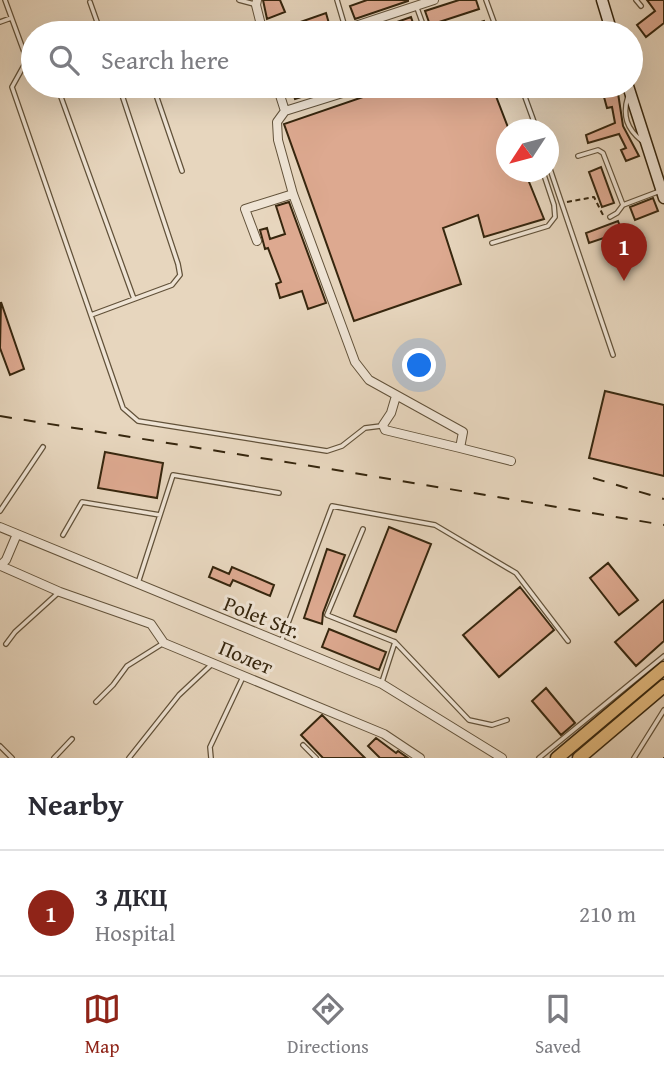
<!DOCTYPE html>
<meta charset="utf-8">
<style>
body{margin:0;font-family:"Gentium Book Plus",serif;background:#f2f2f3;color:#2b2b33}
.compass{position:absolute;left:496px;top:119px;width:63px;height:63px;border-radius:50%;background:#fff;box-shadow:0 7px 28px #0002;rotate:234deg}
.you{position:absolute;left:420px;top:366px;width:24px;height:24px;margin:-18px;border:5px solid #fff;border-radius:50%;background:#1a73e8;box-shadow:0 0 0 10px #1a73e833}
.badge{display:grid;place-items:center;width:46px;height:46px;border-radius:50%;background:#8f2418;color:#fff;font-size:23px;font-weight:700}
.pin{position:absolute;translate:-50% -58px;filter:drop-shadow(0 2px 4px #0008)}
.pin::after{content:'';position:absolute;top:37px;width:24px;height:21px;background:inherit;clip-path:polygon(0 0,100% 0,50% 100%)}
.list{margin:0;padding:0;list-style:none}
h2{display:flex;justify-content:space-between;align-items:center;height:91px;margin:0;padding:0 28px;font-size:30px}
h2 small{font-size:23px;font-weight:400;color:#7c7c81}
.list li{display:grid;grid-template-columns:46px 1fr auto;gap:21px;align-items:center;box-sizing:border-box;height:126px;padding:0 28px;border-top:2px solid #e1e1e2}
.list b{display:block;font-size:26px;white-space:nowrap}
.list p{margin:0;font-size:23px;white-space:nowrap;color:#7c7c81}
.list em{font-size:23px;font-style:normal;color:#7c7c81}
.icon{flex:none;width:38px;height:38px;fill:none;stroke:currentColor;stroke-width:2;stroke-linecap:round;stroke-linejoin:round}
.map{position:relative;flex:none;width:664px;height:758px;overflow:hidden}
.search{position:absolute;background:#fff;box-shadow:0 7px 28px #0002;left:21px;right:21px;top:21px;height:77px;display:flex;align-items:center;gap:18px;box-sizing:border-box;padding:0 24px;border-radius:38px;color:#7c7c81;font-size:26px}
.sheet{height:217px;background:#fff}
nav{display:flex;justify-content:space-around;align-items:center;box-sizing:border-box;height:98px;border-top:2px solid #e1e1e2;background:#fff;font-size:19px;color:#7c7c81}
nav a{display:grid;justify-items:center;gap:4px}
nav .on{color:#8f2418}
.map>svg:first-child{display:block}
.building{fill:#dda990;stroke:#36260e;stroke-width:2}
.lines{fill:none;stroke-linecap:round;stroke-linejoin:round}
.service-casing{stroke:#62523a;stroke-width:6}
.minor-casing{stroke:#62523a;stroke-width:10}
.secondary-casing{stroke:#36260e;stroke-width:13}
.primary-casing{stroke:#36260e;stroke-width:15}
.path{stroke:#36260e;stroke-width:2;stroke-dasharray:5 3.5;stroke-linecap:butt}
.service{stroke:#efe4d5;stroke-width:3.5}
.minor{stroke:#efe4d5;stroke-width:8}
.secondary{stroke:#efe4d5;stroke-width:10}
.primary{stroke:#e4bb7f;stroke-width:12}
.rail{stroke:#36260e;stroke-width:2;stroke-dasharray:12 12;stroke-linecap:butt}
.labels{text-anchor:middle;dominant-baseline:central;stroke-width:6;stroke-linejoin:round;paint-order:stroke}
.street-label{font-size:21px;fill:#36260e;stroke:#efe4d5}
</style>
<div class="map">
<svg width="664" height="758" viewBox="0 0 664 758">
<rect width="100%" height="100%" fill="#e7d6be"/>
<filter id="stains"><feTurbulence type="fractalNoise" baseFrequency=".00286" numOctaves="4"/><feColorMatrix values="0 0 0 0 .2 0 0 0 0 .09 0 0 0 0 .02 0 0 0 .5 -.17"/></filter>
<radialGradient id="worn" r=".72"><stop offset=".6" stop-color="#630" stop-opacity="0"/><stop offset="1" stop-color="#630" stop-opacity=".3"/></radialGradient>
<path class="building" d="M263,0H280L285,12L267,19Z
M367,0H408V1L355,19L350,6Z
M459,0H476L479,9L430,25L425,11Z
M647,0H664V23L646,37L637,25L655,11Z
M326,13L330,27L313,33H269Z
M411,17L415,29L404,33H366Z
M484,21L489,33H449V32Z
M291,86H333V87L295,99Z
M395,86H492L509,130H507V172H525L544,219L484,237L478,215L443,228L461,284L354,321L284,124Z
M618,93L623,126L639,156L626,161L621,150L626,148L619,134L588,143L586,135L615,123L612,107L607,108L604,97Z
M601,167L614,203L602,207L589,172Z
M653,198L658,211L635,220L630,207Z
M289,202L326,303L308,309L302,291L280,298L276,284L281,282L268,248L265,249L260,230L267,228L270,239L285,234L276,206Z
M618,221L622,232L589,243L586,233Z
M1,302L24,369L10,375L0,348Z
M605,391L664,405V476L589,458Z
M105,452L163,463L157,498L98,488Z
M389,527L431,544L396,632L354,616Z
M327,549L345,555L323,613L322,624L304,618Z
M608,563L638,600L619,615L590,578Z
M213,567L229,574L232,567L274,585L270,596L233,580L230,586L209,577Z
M520,587L554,630L499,677L463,635Z
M664,600V641L636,666L615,642Z
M329,629L386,652L379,670L322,647Z
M546,688L575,723L561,735L532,701Z
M322,715L365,758H323L301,735Z
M376,738L396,753L398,751L408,758H380L368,746Z"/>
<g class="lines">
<g class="service-casing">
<path id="service" d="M5,0L27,60L12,87L123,408L138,421L327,451L342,446L365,428L381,426
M239,0L254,4
M337,0L345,27
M486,0L498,33
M636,0L641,6
M90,2L101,33
M417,8L426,33
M0,22L11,18
M27,60L33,66
M57,86L134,299
M153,86L182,171
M521,86L537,130
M628,96C622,116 627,129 642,141
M578,156L598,150L603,153L623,205L660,191
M548,163L613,355
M610,217L617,213L623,205
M492,243L548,226L555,217L554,205L543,172
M91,315L172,285L180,275L178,264L119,86
M0,511L43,447
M363,529L327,615L395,642L382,682
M63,535L82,502L160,515
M138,583L173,475L279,493
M281,642L332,506L435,525L516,573L568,641
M395,642L469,720L492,725L507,720
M6,644L15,632L58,593
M96,702L113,685L127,666L162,644
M303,745L316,758
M0,746L12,758
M54,758L72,739
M129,758L179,695L212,664
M211,758L210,747L243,677
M539,758L664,656
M634,758L664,710"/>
</g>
<g class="minor-casing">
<path id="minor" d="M257,0L256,5L263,33
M334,33L434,0
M277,86L285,111L277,122L278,140L293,194L355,362L369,380L463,432L460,448L511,461
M285,111L365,86
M257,241L245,209L293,194
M396,396L391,413L383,425L385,430L460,448
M0,527L382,684L502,758
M0,566L6,560L17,534
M1,566L60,592L151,624L164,643L384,734L420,758"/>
</g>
<g class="secondary-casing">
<path id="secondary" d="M602,0L612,33
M628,86L664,198"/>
</g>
<g class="primary-casing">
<path id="primary" d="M557,758L664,668
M579,758L664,686"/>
</g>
<path class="path" d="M567,202L594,197L604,217"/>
<use href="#service" class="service"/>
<use href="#minor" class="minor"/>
<use href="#secondary" class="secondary"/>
<use href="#primary" class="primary"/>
<path class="rail" d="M0,416L342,471L664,525
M593,478L664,499
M664,758V757"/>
</g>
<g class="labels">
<g class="street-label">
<text transform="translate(262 617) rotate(22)">Polet Str.</text>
<text transform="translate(246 657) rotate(23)">Полет</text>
</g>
</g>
<rect width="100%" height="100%" filter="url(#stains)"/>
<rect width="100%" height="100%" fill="url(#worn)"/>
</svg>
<svg class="compass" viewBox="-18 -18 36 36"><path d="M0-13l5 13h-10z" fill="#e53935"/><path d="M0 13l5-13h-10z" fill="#7c7c81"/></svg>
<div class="you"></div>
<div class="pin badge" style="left:624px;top:281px">1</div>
<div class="search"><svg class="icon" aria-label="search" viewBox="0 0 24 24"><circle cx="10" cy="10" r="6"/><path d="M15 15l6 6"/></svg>Search here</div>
</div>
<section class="sheet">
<h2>Nearby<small></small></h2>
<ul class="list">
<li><span class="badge">1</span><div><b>3 ДКЦ</b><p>Hospital</p></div><em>210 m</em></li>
</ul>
</section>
<nav>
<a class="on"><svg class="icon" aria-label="map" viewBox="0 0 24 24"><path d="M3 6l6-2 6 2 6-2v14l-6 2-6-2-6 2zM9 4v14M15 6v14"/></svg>Map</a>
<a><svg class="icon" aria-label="directions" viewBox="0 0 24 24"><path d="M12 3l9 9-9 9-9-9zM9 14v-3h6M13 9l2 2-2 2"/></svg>Directions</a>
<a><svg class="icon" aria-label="saved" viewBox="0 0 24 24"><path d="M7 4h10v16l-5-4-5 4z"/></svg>Saved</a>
</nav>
